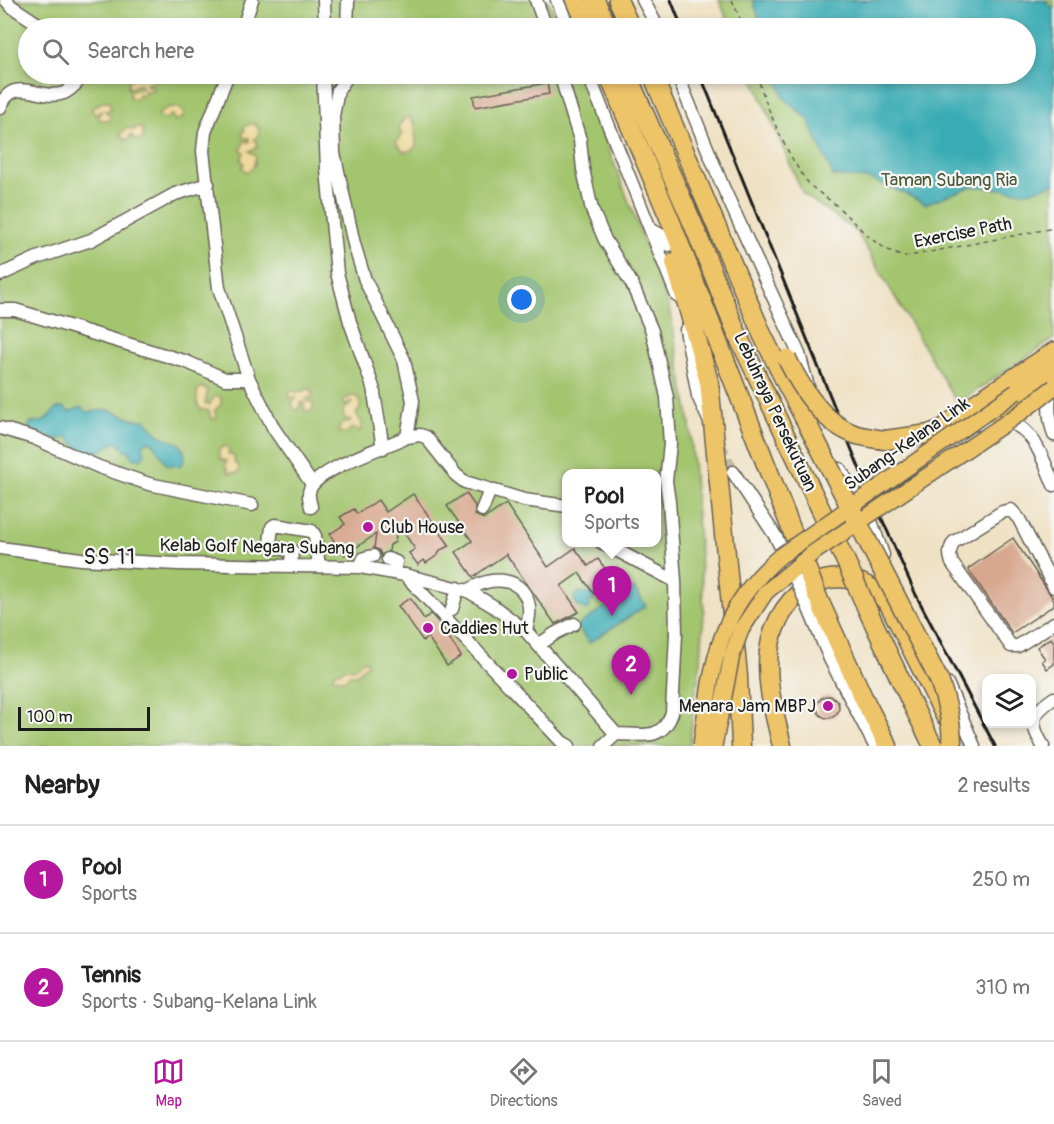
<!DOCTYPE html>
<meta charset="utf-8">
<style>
body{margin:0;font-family:Pangolin,sans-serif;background:#f2f2f2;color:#222}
.controls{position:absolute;right:18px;bottom:18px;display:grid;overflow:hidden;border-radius:12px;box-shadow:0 3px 9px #0003}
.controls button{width:54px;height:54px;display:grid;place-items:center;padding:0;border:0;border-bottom:2px solid #e0e0e0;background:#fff;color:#222;font:30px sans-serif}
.scale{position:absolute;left:18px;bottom:15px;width:132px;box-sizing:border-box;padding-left:6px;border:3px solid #1c1c1c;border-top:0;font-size:16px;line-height:21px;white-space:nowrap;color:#1c1c1c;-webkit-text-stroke:4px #f6f6f2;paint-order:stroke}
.you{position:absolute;left:522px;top:300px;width:21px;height:21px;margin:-15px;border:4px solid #fff;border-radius:50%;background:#1a73e8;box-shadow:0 0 0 9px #1a73e833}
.badge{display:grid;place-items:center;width:39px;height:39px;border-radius:50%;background:#b5179e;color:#fff;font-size:20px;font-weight:700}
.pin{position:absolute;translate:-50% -50px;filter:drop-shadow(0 2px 3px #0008)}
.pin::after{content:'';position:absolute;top:32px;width:21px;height:18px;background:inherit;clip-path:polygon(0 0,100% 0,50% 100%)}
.popup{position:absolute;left:562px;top:469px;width:99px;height:78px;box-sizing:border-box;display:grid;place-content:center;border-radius:12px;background:#fff;filter:drop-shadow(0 2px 4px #0005);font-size:20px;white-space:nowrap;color:#767676}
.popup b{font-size:22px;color:#222}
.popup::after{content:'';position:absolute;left:50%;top:100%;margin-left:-12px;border:12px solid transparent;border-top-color:#fff}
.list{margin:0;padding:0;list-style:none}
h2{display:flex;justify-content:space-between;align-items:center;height:78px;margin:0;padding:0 24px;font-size:26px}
h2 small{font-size:20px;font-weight:400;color:#767676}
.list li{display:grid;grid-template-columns:39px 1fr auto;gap:18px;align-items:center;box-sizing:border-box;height:108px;padding:0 24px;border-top:2px solid #e0e0e0}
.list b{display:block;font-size:22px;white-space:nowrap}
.list p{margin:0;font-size:20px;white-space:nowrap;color:#767676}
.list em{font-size:20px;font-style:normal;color:#767676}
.icon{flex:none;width:33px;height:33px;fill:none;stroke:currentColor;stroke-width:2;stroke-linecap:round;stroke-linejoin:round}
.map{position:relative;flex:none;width:1054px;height:746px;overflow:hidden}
.search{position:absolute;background:#fff;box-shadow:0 3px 9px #0003;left:18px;right:18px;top:18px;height:66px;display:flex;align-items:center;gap:15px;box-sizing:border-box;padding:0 21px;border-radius:33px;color:#767676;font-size:22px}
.sheet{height:294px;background:#fff}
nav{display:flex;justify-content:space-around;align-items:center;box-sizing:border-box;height:84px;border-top:2px solid #e0e0e0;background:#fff;font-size:16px;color:#767676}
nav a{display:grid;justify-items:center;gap:3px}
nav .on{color:#b5179e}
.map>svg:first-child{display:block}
.green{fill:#a3c56e;stroke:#607045;stroke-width:1.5;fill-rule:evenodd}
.sand{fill:#eeda9e;stroke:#857b5d;stroke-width:1.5}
.water{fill:#39abb4;stroke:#2a6468;stroke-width:1.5}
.building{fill:#d8a78f}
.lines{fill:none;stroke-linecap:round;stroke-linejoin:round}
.minor-tunnel{stroke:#c5baa2;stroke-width:12;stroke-dasharray:12 6;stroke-linecap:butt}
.minor-casing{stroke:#666157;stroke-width:15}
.major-casing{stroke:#666157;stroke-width:18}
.highway-casing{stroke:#666157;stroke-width:21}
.path{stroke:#666157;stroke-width:1.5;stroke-dasharray:4.5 4.5;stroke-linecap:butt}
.minor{stroke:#fff;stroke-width:12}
.major{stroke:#eec469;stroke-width:15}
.highway{stroke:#eec469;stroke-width:18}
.rail{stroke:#1c1c1c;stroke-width:3}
.minor-bridge-casing{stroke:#666157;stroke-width:15;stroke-linecap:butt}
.major-bridge-casing{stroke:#666157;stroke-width:18;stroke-linecap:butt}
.highway-bridge-casing{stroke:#666157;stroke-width:21;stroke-linecap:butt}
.minor-bridge{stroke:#fff;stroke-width:12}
.major-bridge{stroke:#eec469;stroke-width:15}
.highway-bridge{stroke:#eec469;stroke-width:18}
.poi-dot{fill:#b5179e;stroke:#f6f6f2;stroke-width:2}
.labels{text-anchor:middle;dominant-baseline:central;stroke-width:4.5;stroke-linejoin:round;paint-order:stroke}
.park-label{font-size:18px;fill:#4b5739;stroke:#f6f6f2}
.street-label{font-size:18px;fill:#1c1c1c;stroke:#f6f6f2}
.poi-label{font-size:18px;fill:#1c1c1c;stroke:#f6f6f2;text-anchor:start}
.quarter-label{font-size:21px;letter-spacing:1.5px;fill:#1c1c1c;stroke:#f6f6f2}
</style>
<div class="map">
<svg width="1054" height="746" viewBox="0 0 1054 746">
<rect width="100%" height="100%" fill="#f6f6f2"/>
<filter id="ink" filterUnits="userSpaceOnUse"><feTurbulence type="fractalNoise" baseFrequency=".0167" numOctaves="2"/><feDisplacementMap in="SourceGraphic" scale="12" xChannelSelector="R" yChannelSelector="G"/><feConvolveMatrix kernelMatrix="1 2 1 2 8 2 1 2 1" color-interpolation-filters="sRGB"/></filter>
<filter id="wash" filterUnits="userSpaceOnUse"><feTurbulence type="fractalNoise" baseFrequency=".008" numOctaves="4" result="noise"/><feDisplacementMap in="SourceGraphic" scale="24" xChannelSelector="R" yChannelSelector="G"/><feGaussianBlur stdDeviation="1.35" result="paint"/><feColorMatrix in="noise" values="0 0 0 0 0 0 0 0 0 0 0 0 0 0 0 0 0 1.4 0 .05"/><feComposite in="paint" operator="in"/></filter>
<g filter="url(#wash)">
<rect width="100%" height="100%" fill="#efe1c4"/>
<path class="green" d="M0,0H548L560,28H28V74H580L669,307L690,423L704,611L701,661L693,707L690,746H0ZM567,474H657V542H567Z
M719,0H1054V339L957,403L857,232L803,194L751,74H1026V28H731Z"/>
<path class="sand" d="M146,75H151L155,81L152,83L148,82L146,85L152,87L153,89L148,92L145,90L144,95L141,96L139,93L135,99L131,98L129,93L133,90L141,89L142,87L141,84L128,89L129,79L138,76L141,78Z
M104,101H109L111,109L105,111L111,117L109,121L99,119V115L102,110L96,115L91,109Z
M169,107H178L184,112V116L181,119L174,120L172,114L166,119L158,116L161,111L166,110Z
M409,117L415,124L416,146L412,150L404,152L396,143L402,133L399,131C400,123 402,119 409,117Z
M250,124H255L259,130L258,136L254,139L257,142V148L249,151L256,156L254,166L247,172L242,167L244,163L241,160L244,152L241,150L244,141L249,142V138H244L242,134L245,130L243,127Z
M136,127L143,129V138L141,140H135L131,135L129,139L126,140L120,135L126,128L134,130Z
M201,387L208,390L205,404L209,405L215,396L221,397V404L214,411L217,416L216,418L211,419L209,411L200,409C196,402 195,392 201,387Z
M308,389H311L313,397L308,398L306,400L308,402H313V409L310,412L305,411L304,403L302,402L298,410L294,409L292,403L296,399V397L289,398L290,391L300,392Z
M352,396L357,397L360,401V409L356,413L362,423L360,431L352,428L346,433L339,432L338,430L343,422H350L351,420L344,418L343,410L353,403L351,401L344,405L343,400Z
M225,446L229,449L228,454H232L235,459L234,463L239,466L238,473H229L225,465L227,461L220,459L219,449Z
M364,660L367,662V665L361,669L357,675H349L344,680L333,677L334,672H340L346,668L353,669Z"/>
<path class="water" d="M753,0H1044L1054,9V184L1028,192L973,186L925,204L906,194L869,179L833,176L808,119L783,97L776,74H1026V28H762Z
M64,407L69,412L81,407L87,412L109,410L136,420H145L158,434L180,444C185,452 188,460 180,466L167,465L154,444L149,441L143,445L145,454C142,460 138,460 132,458L129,450H125L117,442C111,443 109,447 104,449C90,456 76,449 69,438L65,437L60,440L27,431L30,423L44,421L57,408Z
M634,588L646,606L589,643L577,626Z
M579,592L591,593L594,600L589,603L590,607L588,610C581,609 574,605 574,597Z"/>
<g id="blocks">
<path class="building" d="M547,83L549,94L475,107L473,96Z
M466,493L475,506V515L484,519L506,504L548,567L575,548L588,566L598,559L614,580L594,594L579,573L561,586L579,612L555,624L506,554L473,577L456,552L472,541L447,506Z
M413,494L450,546L440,550L438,555L426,563L424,560L418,565L409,553L415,549L398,524L395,542L390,545L389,551L381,555L379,550L374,548L376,534L345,555L341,549L335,553L330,546L335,543L330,534L345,524L340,517L354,509L357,514L378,500L386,512Z
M1013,538L1054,600V605L1012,633L968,569Z
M410,598L424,619L431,614L440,624L461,656L447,666L428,637L423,641L398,606Z
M1051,638L1054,642V664L1047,669L1042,661L1045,659L1037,647Z
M817 707a11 11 0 1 1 22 0a11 11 0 1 1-22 0Z"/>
</g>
</g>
<g filter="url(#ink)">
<use href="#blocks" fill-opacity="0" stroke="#666157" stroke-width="1.5"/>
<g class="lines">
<path class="minor-tunnel" d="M719,443L733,472"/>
<g class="minor-casing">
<path id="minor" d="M6,0L11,6L44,28
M324,0L325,28
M536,0L546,28
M557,0L569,28
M643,0L658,28
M243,28L252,0
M347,28L348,0
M228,74L205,132L203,151L219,288L249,379L274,429L312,484
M323,74L327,170L337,273L350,322L373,387L383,448
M349,74L338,90L333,116L334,153L354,244L365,280L404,360L413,401L407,437
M588,74L677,296
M677,74L723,187L799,354L809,390
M0,108C13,73 40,102 64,93C72,90 79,80 85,74
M650,229L661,235L669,245
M0,275L37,258L91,240L175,194L208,184
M0,310H15L187,362L225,379H249
M686,330L698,396L709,420
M1052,385C1047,401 1049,419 1054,435
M969,425C980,424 996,420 1007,422C1035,427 1044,463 1054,485
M0,428L34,438L99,467L149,484L252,505
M840,469L871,521L883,555
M733,472L776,537L795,577
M311,507C310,501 307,495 310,489C318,469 387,446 407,437L420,435L426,437L456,475L465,482L524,500L567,506
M482,510L490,490
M601,542L675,581
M0,548L81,559L178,564L360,567L405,575L468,591L493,606L526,631L616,734C641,734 662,742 672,713L676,634L675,581L669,502L666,481L670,444L667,397L652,331L632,284L605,240L592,210L583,169L580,140L560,74
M388,559L396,562L394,573
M291,566L292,551L274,547L270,543L272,527L275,525L312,531L315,536L319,566
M360,567L364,558L373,556
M406,576L562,742L569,746
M1054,587L1019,519L1011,510L1002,512L954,542C949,550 949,554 952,563L1011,646H1018L1054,623
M468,591C488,576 520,575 528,602C531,611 528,622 526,631
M807,604L830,659L875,746
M452,609L458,588
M540,644L556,633L574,624
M947,683L974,746
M603,746L616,734
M1043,746C1029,721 1030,715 1054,698"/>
</g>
<g class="major-casing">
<path id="major" d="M1016,392L1054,365
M947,423L970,405L1054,350"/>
</g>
<g class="highway-casing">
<path id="highway" d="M576,0L588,28
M595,0L608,28
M618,0L631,28
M608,74L671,222L807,569
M627,74L693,224L738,336L842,554
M652,74L762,334L786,383L813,435
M675,262L709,382L738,676L741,746
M885,440L929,434L971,417L997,411L1017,403L1054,378
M818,598L863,697L888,746
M868,611L911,702
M782,746C775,716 765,683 769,651C777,588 842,550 889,604L945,716"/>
</g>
<path class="path" d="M732,0L744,28
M757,74C765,106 789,160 810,185C818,193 830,199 839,208C861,229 875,247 904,257L1054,228"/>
<use href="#minor" class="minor"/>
<use href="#major" class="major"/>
<use href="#highway" class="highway"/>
<path class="rail" d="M671,0L682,28
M700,74L860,470L916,595L995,746"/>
<g class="minor-bridge-casing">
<path id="minor-bridge" d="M796,580L807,604"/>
</g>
<g class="major-bridge-casing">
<path id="major-bridge" d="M701,746C712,666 715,612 780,556L1016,392
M714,746L732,655L741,630L766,592L813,553L1019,414L1054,387"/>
</g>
<g class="highway-bridge-casing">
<path id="highway-bridge" d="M787,359C802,389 823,424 857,435C866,437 876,439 885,440
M813,435L939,680C947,702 952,723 952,746
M843,555L868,611
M807,569L818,598
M911,702L933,746"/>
</g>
<use href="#minor-bridge" class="minor-bridge"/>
<use href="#major-bridge" class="major-bridge"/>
<use href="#highway-bridge" class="highway-bridge"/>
</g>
</g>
<g class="poi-dot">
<circle cx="368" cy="527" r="6"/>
<circle cx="428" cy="628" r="6"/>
<circle cx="512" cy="674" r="6"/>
<circle cx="828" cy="706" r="6"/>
</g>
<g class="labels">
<g class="park-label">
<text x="949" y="180">Taman Subang Ria</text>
</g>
<g class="street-label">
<text transform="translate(963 233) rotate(-11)">Exercise Path</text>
<text transform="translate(775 412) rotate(65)">Lebuhraya Persekutuan</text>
<text transform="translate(907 444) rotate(-35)">Subang-Kelana Link</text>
<text transform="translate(257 547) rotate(1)">Kelab Golf Negara Subang</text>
</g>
<g class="poi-label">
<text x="380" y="527">Club House</text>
<text x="440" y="628">Caddies Hut</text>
<text x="524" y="674">Public</text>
<text x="816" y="706" text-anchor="end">Menara Jam MBPJ</text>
</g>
<g class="quarter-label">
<text x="110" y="557">SS 11</text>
</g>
</g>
</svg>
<div class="controls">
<button><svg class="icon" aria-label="layers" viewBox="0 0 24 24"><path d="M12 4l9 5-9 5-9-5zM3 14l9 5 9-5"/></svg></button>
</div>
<div class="scale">100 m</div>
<div class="you"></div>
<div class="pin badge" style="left:612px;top:616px">1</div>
<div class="popup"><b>Pool</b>Sports</div>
<div class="pin badge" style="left:631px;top:695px">2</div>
<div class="search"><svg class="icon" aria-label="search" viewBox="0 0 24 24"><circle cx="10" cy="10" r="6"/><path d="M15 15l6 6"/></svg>Search here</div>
</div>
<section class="sheet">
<h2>Nearby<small>2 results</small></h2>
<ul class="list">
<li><span class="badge">1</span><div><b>Pool</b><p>Sports</p></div><em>250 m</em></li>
<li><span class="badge">2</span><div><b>Tennis</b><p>Sports · Subang-Kelana Link</p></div><em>310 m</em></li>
</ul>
</section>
<nav>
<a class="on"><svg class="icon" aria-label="map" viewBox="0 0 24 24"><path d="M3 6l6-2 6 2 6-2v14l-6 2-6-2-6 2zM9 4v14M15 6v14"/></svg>Map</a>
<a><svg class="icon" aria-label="directions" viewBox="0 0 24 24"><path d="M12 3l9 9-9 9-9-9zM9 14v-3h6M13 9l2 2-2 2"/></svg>Directions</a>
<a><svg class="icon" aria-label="saved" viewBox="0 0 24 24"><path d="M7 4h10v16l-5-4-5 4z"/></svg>Saved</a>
</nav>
